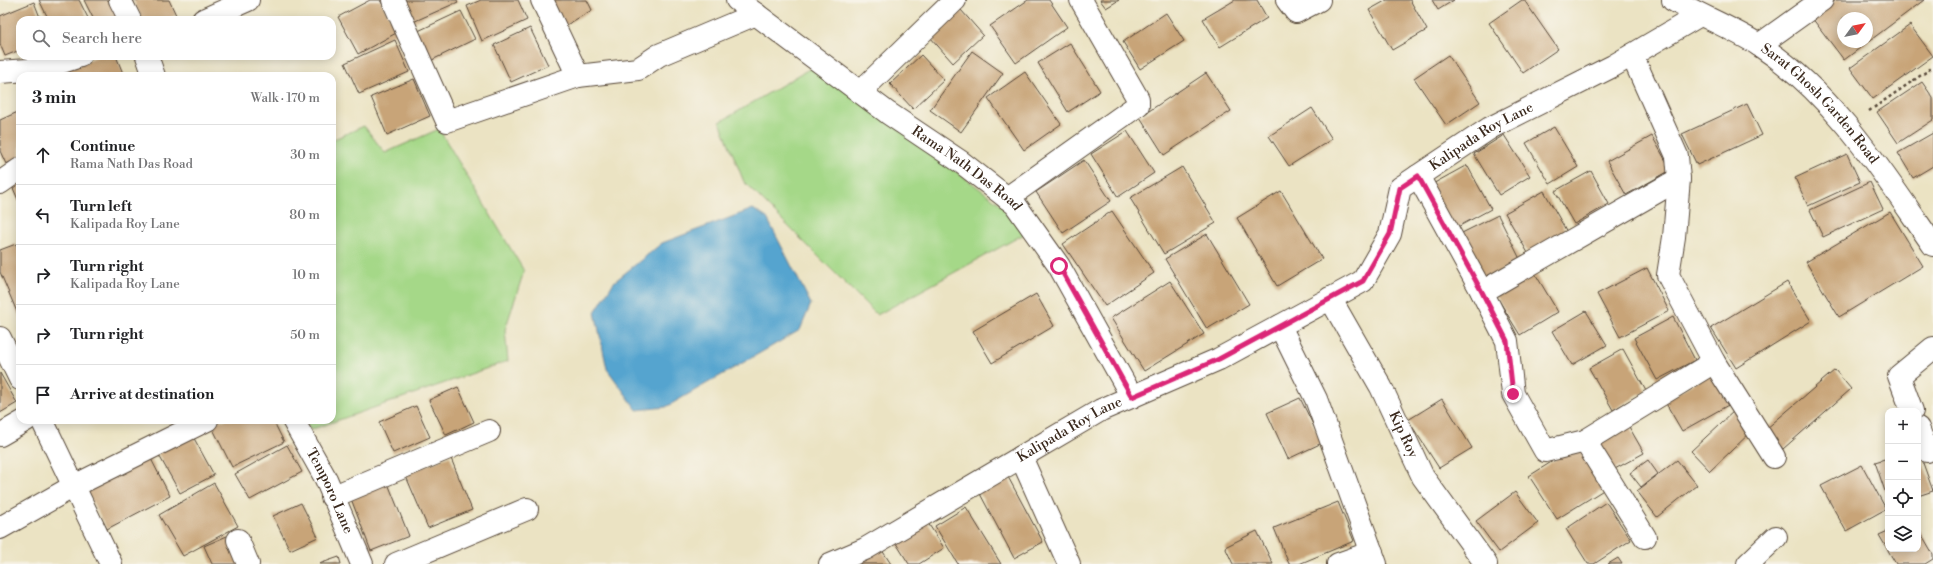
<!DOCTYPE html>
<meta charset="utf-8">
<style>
body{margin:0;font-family:"Libre Bodoni",serif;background:#f2f2f2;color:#202124}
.controls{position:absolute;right:12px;bottom:12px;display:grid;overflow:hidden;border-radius:8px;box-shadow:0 2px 10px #0003}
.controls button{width:36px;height:36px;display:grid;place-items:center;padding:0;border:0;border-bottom:1px solid #e0e0e0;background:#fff;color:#202124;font:20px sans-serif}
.compass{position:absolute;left:1837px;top:12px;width:36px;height:36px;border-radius:50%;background:#fff;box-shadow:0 2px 10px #0003;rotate:57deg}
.stop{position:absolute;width:12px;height:12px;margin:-9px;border:3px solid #db2777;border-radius:50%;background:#fff}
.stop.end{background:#db2777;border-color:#fff;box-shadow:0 1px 4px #0008}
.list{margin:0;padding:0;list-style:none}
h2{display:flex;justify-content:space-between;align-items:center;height:52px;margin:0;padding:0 16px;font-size:17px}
h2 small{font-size:13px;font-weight:400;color:#757577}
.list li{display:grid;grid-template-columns:26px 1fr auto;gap:12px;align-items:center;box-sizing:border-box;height:60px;padding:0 16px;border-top:1px solid #e0e0e0}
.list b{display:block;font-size:15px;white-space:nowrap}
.list p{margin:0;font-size:13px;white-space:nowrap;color:#757577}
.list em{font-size:13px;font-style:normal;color:#757577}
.icon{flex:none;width:22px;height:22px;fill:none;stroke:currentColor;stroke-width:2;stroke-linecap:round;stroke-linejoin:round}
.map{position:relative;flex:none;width:1933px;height:564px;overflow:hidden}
.search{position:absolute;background:#fff;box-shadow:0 2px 10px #0003;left:16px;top:16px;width:320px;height:44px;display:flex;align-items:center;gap:10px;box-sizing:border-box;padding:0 14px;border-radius:12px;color:#757577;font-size:15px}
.panel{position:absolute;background:#fff;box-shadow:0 2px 10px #0003;left:16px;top:72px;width:320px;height:352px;border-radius:12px}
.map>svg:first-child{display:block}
.green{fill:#a5d888;stroke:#708153}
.water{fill:#55a4cf;stroke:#486776}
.building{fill:#c8a478;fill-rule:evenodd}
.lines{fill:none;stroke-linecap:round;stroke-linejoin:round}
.minor-casing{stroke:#554637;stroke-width:24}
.tertiary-casing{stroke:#554637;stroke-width:24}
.path{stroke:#554637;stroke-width:2.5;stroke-dasharray:3 3;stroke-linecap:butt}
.minor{stroke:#fff;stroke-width:22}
.tertiary{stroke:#fff;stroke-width:22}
.route{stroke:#db2777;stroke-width:5}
.labels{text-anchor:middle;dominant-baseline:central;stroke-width:3;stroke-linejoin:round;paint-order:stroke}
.street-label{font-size:14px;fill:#3b2a1e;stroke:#f7f3e8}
</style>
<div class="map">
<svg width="1933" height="564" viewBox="0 0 1933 564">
<rect width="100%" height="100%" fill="#f7f3e8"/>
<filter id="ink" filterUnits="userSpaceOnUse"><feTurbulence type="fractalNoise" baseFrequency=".025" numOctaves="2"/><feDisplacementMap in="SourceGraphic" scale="8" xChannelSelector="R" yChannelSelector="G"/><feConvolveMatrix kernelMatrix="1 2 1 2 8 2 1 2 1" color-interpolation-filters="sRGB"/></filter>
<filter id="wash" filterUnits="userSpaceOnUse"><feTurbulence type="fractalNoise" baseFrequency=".012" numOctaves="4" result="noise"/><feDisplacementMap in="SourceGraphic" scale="16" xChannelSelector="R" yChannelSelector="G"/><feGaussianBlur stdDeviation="0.9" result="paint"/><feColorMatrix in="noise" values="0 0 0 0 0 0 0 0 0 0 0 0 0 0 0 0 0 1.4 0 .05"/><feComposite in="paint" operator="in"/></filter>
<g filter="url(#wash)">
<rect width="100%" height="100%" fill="#ebe3c3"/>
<path class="green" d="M814,66L1007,209L1026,233L877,315L744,182L720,122Z
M364,126L385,153L439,129L524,271L505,330L508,361L310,430L304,420H332V140Z"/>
<path class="water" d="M753,209L767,218L811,304L800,330L666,407L637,410L607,369L595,312L614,282L662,243Z"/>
<g id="blocks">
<path class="building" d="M39,0H79L89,20H49Z
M84,0H112L122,20H94Z
M133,0H169L176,15L166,20H142Z
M370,0H380L398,32L358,54L338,17Z
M404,0H457L458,2L413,22Z
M481,0H518L527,20L482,41L467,6Z
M548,0H587L592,10L563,27Z
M1028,0H1049L1067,27L1016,63L990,26Z
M1100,0H1119L1106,8Z
M1235,0H1257L1267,18L1220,47L1203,19Z
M1387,0H1410L1427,30L1392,50L1369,10Z
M1432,0H1454L1438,10Z
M1522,0H1524L1558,49L1523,73L1489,23Z
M1836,0H1924L1844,60L1812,18ZM1843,18H1867V42H1843Z
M34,2L41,20H20V50L5,56L0,44V16Z
M961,10L983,35L953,63L930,37Z
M461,11L475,39L430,61L416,32Z
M1166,13L1184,41L1140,69L1123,42Z
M1910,25L1933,56L1873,99L1850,68Z
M530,28L548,65L511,82L494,45Z
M395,40L409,72L359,94L345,63Z
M1070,43L1100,91L1068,112L1038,63Z
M972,51L1003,73L961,132L930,110Z
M921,55L944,80L913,109L890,84Z
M1448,55L1480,102L1446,125L1414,78Z
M98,56H116L124,76H50Z
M1025,72L1061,124L1024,150L988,98Z
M1206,73L1231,111L1164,155L1140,117Z
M414,79L430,116L387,135L371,97Z
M1922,82L1933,98V120L1898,143L1877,112Z
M1747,104L1762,135L1697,165L1682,134Z
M1312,108L1332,139L1289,166L1269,136Z
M20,111V157L6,164L0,151V120Z
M1554,127L1578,167L1550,184L1526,143Z
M1127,131L1154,173L1118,197L1091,154Z
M1933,133V166L1913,178L1898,153Z
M1504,135L1530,176L1499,195L1474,154Z
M1652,136L1671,170L1626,195L1607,161Z
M1847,154L1860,182L1808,206L1795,178Z
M1084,160L1111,201L1063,233L1036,192Z
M1467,165L1491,209L1452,230L1429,186Z
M1182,167L1216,223L1164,254L1130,198Z
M1591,171L1609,204L1574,224L1555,191Z
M20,174V204L9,179Z
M1870,182L1883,209L1823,237L1810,210Z
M1281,191L1322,259L1277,286L1237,218Z
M1544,191L1567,232L1528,253L1505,213Z
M1112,211L1154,273L1105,306L1063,244Z
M1890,212L1923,266L1839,317L1806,262Z
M1498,215L1521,261L1479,282L1456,236Z
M1207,234L1249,304L1207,329L1165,259Z
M16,244L20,255V319L0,272V250Z
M1647,268L1669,311L1620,337L1597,294Z
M1533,270L1558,312L1520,335L1495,294Z
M1170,281L1204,334L1144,371L1111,318Z
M1787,282L1811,321L1736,368L1711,328Z
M1036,294L1054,326L992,363L973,331Z
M1586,311L1607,345L1572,365L1552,331Z
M1673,317L1695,360L1657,380L1634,338Z
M1623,349L1646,391L1613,410L1589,368Z
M1835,370L1851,389L1783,449L1766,429Z
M0,373L17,403L0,413Z
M1712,373L1730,404L1682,431L1664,400Z
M458,387L474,422L446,435L429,400Z
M1300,398L1322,443L1288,459L1267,413Z
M1442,399L1472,448L1439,468L1408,420Z
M416,406L430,437L393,453L379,422Z
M1735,410L1753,430L1710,471L1691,451Z
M220,420H273L284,442L232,467L211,425Z
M1628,425L1644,453L1613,470L1598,441Z
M190,431L214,475L180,493L156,450Z
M287,445L302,472L250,500L235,474Z
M1577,446L1605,489L1557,519L1529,476Z
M1918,449L1933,491L1918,496Z
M148,453L170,496L107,529L84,487Z
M450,456L472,510L428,528L405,474Z
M1888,458V500L1875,462Z
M1648,460L1658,474L1641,487L1630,473Z
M1677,460L1697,485L1657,517L1637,491Z
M1862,465L1886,509L1846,531L1821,486Z
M1007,475L1043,542L1014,558L978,490Z
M387,481L409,536L371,551L350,496Z
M214,483L238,526L183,556L159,515Z
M1515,492L1538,523L1499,552L1476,521Z
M1338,502L1354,541L1299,564H1289L1274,528Z
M1606,502L1631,540L1594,564H1588L1566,529Z
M301,503L318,537L290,550L273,516Z
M966,507L1001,564H958L935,526Z
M926,520L944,548L919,564H909L894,540Z
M1918,528L1933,554V559L1925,564H1896L1879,535L1888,531V549H1918Z
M1257,531L1273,564H1233L1225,547Z
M227,536L239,564H212L204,546Z
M878,544L891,564H848Z
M339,557L341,564H319Z
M1618,558L1622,564H1608Z"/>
</g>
</g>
<g filter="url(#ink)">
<use href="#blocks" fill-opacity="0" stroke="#554637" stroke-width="1"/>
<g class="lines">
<g class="minor-casing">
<g id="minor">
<path d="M120,0L130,20"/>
<path d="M393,0L447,121L578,76L638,69L659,55L756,14"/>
<path d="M542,0L578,76"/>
<path id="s1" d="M737,0L888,113L961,162L1015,204L1059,266L1132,397"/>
<path d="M1287,0L1296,12L1319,0"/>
<path d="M203,20L248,0"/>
<path d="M1759,45L1822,0"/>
<path d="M1632,55L1677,156L1679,179L1674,237L1668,275L1714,362L1774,457"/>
<path d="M147,56L154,76"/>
<path d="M0,72L41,69L80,56"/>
<path d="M860,92L955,0"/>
<path d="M1418,176L1482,292L1507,341L1513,394L1545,451L1585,441L1714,362"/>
<path d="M0,183L20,169"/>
<path d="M1007,198L1138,105V99L1081,0"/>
<path d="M1482,292L1679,179"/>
<path id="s2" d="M1330,298L1381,387L1423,477L1486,564"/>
<path d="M1280,326L1316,399L1376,564"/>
<path d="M0,338L20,379"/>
<path d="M1912,411L1899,376L1933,348"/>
<path d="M42,420L111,564"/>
<path id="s3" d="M293,420L326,479L362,564"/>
<path d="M1918,428L1927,451"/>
<path d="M0,435L26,420"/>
<path d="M1585,441L1645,537"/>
<path d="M1021,457L1069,564"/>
<path d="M332,497L489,431"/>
<path d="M0,528L74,486L207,420"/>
<path d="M238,540L248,564"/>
<path d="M396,564L527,509"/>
<path id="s4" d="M830,564L865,549L1101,410L1219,359L1363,281L1390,234L1400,188L1490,128L1613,66L1700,15"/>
<path d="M1338,564L1372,552"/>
<path d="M1748,564L1776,537"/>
</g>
</g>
<g class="tertiary-casing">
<g id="tertiary">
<path id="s5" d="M1673,0C1701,16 1732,28 1759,45C1834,94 1883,173 1933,245"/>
</g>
</g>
<path class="path" d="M1869,111L1933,67"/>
<use href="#minor" class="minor"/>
<use href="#tertiary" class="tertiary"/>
</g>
</g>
<g class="lines" filter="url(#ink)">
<path class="route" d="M1059,266L1132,397L1219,359L1363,281L1390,234L1400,188L1418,176L1482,292L1507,341L1513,394"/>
</g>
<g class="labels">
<g class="street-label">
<text stroke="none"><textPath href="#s5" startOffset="182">Sarat Ghosh Garden Road</textPath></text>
<text stroke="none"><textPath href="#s4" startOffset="802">Kalipada Roy Lane</textPath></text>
<text stroke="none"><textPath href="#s1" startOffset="285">Rama Nath Das Road</textPath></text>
<text stroke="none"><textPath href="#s4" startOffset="275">Kalipada Roy Lane</textPath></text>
<text stroke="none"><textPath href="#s2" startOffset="155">Kip Roy</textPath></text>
<text stroke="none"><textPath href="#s3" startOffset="80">Temporo Lane</textPath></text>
</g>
</g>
</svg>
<div class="controls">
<button>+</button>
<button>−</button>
<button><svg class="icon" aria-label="locate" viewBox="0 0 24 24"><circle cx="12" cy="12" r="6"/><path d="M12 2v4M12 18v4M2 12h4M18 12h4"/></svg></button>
<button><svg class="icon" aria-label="layers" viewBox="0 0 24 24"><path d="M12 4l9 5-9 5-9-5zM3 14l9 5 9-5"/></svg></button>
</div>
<svg class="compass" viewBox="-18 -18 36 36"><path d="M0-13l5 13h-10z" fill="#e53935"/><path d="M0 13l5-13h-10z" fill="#757577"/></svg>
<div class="stop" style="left:1059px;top:266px"></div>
<div class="stop end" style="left:1513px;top:394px"></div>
<div class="search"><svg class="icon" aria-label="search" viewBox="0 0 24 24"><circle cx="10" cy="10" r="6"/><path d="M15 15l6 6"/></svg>Search here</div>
<section class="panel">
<h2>3 min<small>Walk · 170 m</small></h2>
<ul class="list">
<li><svg class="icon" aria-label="ahead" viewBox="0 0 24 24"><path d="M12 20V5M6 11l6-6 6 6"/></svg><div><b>Continue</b><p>Rama Nath Das Road</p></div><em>30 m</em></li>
<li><svg class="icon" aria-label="left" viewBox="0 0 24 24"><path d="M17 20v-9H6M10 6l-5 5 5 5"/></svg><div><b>Turn left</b><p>Kalipada Roy Lane</p></div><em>80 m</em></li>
<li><svg class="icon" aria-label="right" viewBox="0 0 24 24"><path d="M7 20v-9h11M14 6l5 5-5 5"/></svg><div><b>Turn right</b><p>Kalipada Roy Lane</p></div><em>10 m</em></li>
<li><svg class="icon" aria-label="right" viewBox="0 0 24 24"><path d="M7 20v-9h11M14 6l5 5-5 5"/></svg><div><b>Turn right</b></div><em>50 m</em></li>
<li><svg class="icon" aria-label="arrive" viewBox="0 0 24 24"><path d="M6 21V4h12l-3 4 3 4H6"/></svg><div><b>Arrive at destination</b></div></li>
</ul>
</section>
</div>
